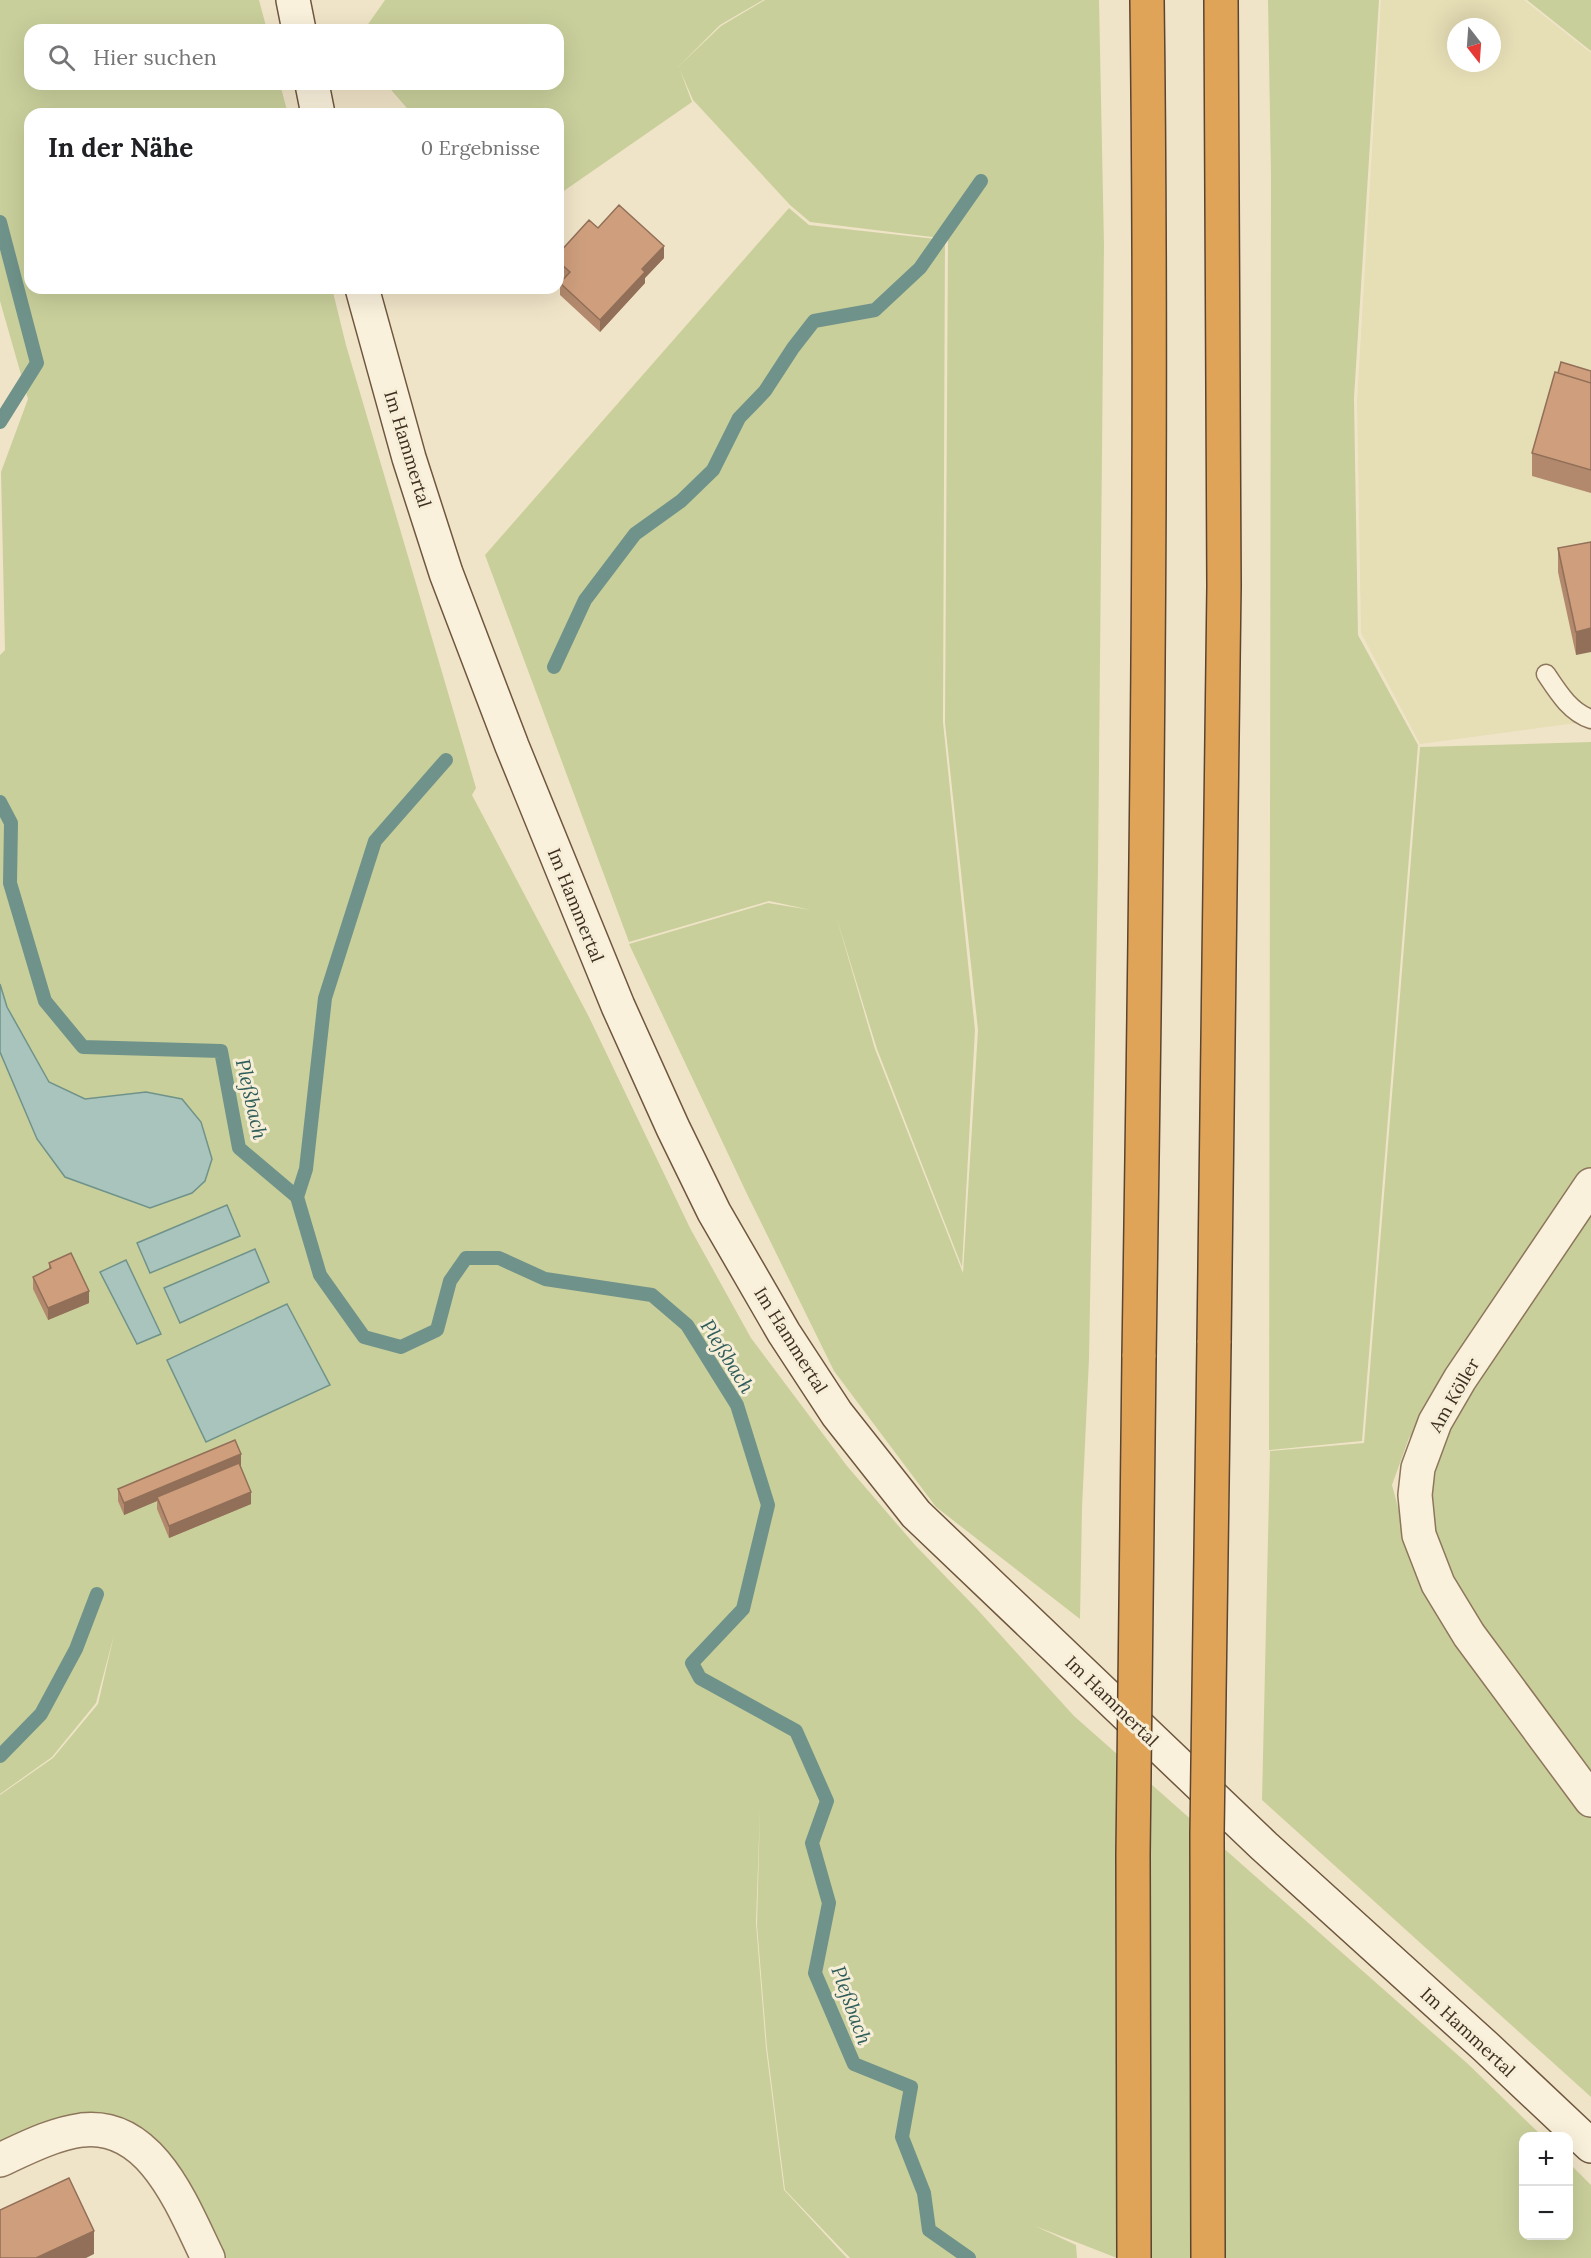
<!DOCTYPE html>
<html lang="de">
<meta charset="utf-8">
<style>
body{margin:0;font-family:Lora,serif;background:#f6f6f6;color:#202124}
.controls{position:absolute;right:18px;bottom:18px;display:grid;overflow:hidden;border-radius:12px;box-shadow:0 6px 24px #0002}
.controls button{width:54px;height:54px;display:grid;place-items:center;padding:0;border:0;border-bottom:2px solid #e0e0e0;background:#fff;color:#202124;font:30px sans-serif}
.compass{position:absolute;left:1447px;top:18px;width:54px;height:54px;border-radius:50%;background:#fff;box-shadow:0 6px 24px #0002;rotate:163deg}
.list{margin:0;padding:0;list-style:none}
h2{display:flex;justify-content:space-between;align-items:center;height:78px;margin:0;padding:0 24px;font-size:26px}
h2 small{font-size:20px;font-weight:400;color:#757577}
.icon{flex:none;width:33px;height:33px;fill:none;stroke:currentColor;stroke-width:2;stroke-linecap:round;stroke-linejoin:round}
.map{position:relative;flex:none;width:1591px;height:2258px;overflow:hidden}
.search{position:absolute;background:#fff;box-shadow:0 6px 24px #0002;left:24px;top:24px;width:540px;height:66px;display:flex;align-items:center;gap:15px;box-sizing:border-box;padding:0 21px;border-radius:18px;color:#757577;font-size:22px}
.panel{position:absolute;background:#fff;box-shadow:0 6px 24px #0002;left:24px;top:108px;width:540px;height:186px;border-radius:18px}
.map>svg:first-child{display:block}
.farmland{fill:#e6deb5;fill-rule:evenodd}
.green{fill:#c9cf9b}
.water{fill:#a9c4bc;stroke:#6f938a;stroke-width:1.5}
.lines{fill:none;stroke-linecap:round;stroke-linejoin:round}
.stream{stroke:#6f938a;stroke-width:14}
.lane-casing{stroke:#8d765c;stroke-width:21}
.street-casing{stroke:#8d765c;stroke-width:36}
.secondary-casing{stroke:#6f573f;stroke-width:36}
.highway-casing{stroke:#5b4430;stroke-width:36}
.lane{stroke:#faf1dc;stroke-width:18}
.street{stroke:#faf1dc;stroke-width:33}
.secondary{stroke:#faf1dc;stroke-width:33}
.highway{stroke:#e0a458;stroke-width:33}
.highway-bridge-casing{stroke:#5b4430;stroke-width:36;stroke-linecap:butt}
.highway-bridge{stroke:#e0a458;stroke-width:33}
.wall{fill:#b2896c}
.shaded-wall{fill:#916f58}
.building{fill:#cf9f7d;stroke:#916f58;stroke-width:1.5}
.labels{text-anchor:middle;dominant-baseline:central;stroke-width:6;stroke-linejoin:round;paint-order:stroke}
.street-label{font-size:18px;fill:#3d2e20;stroke:#f7eed8}
.water-label{font-size:20px;font-style:italic;fill:#2f5d5a;stroke:#f7eed8}
</style>
<div class="map">
<svg width="1591" height="2258" viewBox="0 0 1591 2258">
<rect width="100%" height="100%" fill="#f0e4c8"/>
<path class="farmland" d="M1381,0H1524L1591,53V721L1420,744L1361,633L1357,401ZM1456,27H1492V63H1456Z"/>
<path class="green" d="M0,0H259L267,30H30V84H280L288,114H30V288H332L346,345L476,788L472,795L589,1017L690,1228L751,1338L847,1466L915,1545L977,1609L1074,1716L1468,2064L1542,2136H1524V2236H1568L1569,2163L1591,2185V2258H1117L1035,2226L1076,2245L1077,2258H850L785,2190L767,2048L757,1925L760,1809L756,1923L766,2048L784,2190L847,2258H223L184,2175L164,2150L143,2134L0,2150V1795L53,1758L98,1704L114,1635L96,1703L52,1757L0,1794V655L5,650L1,472L28,399L0,301Z
M385,0H763L720,25L678,67L721,26L765,0H1099L1104,245L1098,869L1089,1359L1082,1508L1080,1619L936,1507L834,1371L747,1194L629,944L768,903L811,910L769,901L629,942L485,555L789,208L809,225L945,240L943,722L975,1030L962,1267L877,1049L836,916L875,1049L963,1273L978,1030L945,723L948,239L810,222L790,205L693,100L680,70L692,102L558,195V114H412L386,84H558V30H364Z
M1268,0H1379L1354,398L1358,635L1418,745L1362,1441L1269,1450L1271,176Z
M1526,0H1591V51L1527,0Z
M1591,742V1169L1409,1438L1392,1485L1406,1537L1460,1641L1591,1818V2097L1262,1800L1270,1451L1364,1443L1420,747Z
M1591,1206V1781L1449,1580L1432,1530L1431,1494L1441,1447L1471,1383Z"/>
<path class="water" d="M0,984L7,1007L49,1082L85,1099L146,1092L182,1099L201,1122L212,1159L205,1181L192,1193L150,1208L65,1177L37,1139L0,1052Z
M227,1205L240,1236L150,1273L137,1243Z
M255,1249L269,1282L180,1323L164,1288Z
M126,1260L161,1334L137,1344L100,1272Z
M287,1304L330,1385L206,1442L167,1360Z"/>
<g class="lines">
<path class="stream" d="M0,222L37,363L0,422
M554,667L585,600L635,534L681,501L713,470L739,418L765,391L793,348L814,321L875,310L920,268L981,181
M0,802L11,823L10,883L45,1001L83,1047L221,1051L239,1148L297,1197L320,1275L364,1337L401,1347L437,1330L450,1281L466,1258H499L545,1279L652,1295L687,1325L737,1405L768,1505L743,1609L692,1663L700,1678L796,1731L827,1801L812,1843L829,1903L815,1973L854,2064L911,2087L902,2137L924,2193L929,2230L969,2258
M297,1197L306,1169L325,998L375,841L446,760
M0,1756L41,1714L76,1649L97,1594"/>
<g class="lane-casing">
<path id="lane" d="M1546,674C1558,692 1570,712 1591,719"/>
</g>
<g class="street-casing">
<path id="street" d="M1591,1185L1460,1379L1435,1422L1418,1468L1415,1495L1419,1535L1438,1584L1469,1635L1591,1800
M0,2160C26,2148 53,2134 82,2130C152,2122 183,2207 208,2258"/>
</g>
<g class="secondary-casing">
<path id="secondary" d="M293,0L299,30
M312,84L318,114
M362,288L409,458L446,573L512,746L618,1006L673,1128L714,1212L784,1333L837,1414L916,1514L1264,1846L1486,2047L1591,2146"/>
</g>
<g class="highway-casing">
<path id="highway" d="M1214,1343L1224,586L1221,0
M1139,1357C1146,905 1153,452 1147,0"/>
</g>
<use href="#lane" class="lane"/>
<use href="#street" class="street"/>
<use href="#secondary" class="secondary"/>
<use href="#highway" class="highway"/>
<g class="highway-bridge-casing">
<path id="highway-bridge" d="M1134,2258L1133,1855L1139,1357
M1208,2258L1207,1834L1214,1343"/>
</g>
<use href="#highway-bridge" class="highway-bridge"/>
</g>
<path class="wall" d="M558,254L664,258L645,278V283L600,332L560,295V283L564,279L558,273Z
M1591,371V493L1532,476V453L1558,373Z
M1591,542L1576,655L1558,572V548Z
M49,1263L89,1303L48,1320L33,1289V1277L49,1270Z
M241,1465L240,1466L251,1504L169,1538L157,1509V1501L124,1515L118,1501V1489Z"/>
<path class="shaded-wall" d="M664,246V258L645,278V283L600,332V320L642,269Z
M1591,628V652L1576,655V632Z
M89,1291V1303L48,1320V1308Z
M241,1454V1465L158,1500L157,1497V1501L124,1515V1503Z
M251,1492V1504L169,1538V1526Z
M94,2231V2254L86,2258H36Z"/>
<path class="building" d="M619,205L664,246L642,269L645,272L600,320L560,283L570,272L558,261V254L589,220L598,228Z
M1561,362L1591,371V383L1558,373Z
M1555,372L1591,383V470L1532,453Z
M1591,542V628L1576,632L1558,548Z
M71,1253L89,1291L48,1308L33,1277L51,1268L49,1263Z
M235,1440L241,1454L124,1503L118,1489Z
M239,1463L251,1492L169,1526L157,1497Z
M69,2178L94,2231L36,2258H0V2210Z"/>
<g class="labels">
<g class="street-label">
<text transform="translate(408 449) rotate(73)">Im Hammertal</text>
<text transform="translate(576 905) rotate(68)">Im Hammertal</text>
<text transform="translate(791 1340) rotate(58)">Im Hammertal</text>
<text transform="translate(1454 1395) rotate(-60)">Am Köller</text>
<text transform="translate(1112 1701) rotate(44)">Im Hammertal</text>
<text transform="translate(1468 2032) rotate(43)">Im Hammertal</text>
</g>
<g class="water-label">
<text transform="translate(252 1099) rotate(77)">Pleßbach</text>
<text transform="translate(728 1356) rotate(58)">Pleßbach</text>
<text transform="translate(852 2005) rotate(70)">Pleßbach</text>
</g>
</g>
</svg>
<div class="controls">
<button>+</button>
<button>−</button>
</div>
<svg class="compass" viewBox="-18 -18 36 36"><path d="M0-13l5 13h-10z" fill="#e53935"/><path d="M0 13l5-13h-10z" fill="#757577"/></svg>
<div class="search"><svg class="icon" aria-label="search" viewBox="0 0 24 24"><circle cx="10" cy="10" r="6"/><path d="M15 15l6 6"/></svg>Hier suchen</div>
<section class="panel">
<h2>In der Nähe<small>0 Ergebnisse</small></h2>
<ul class="list">
</ul>
</section>
</div>
